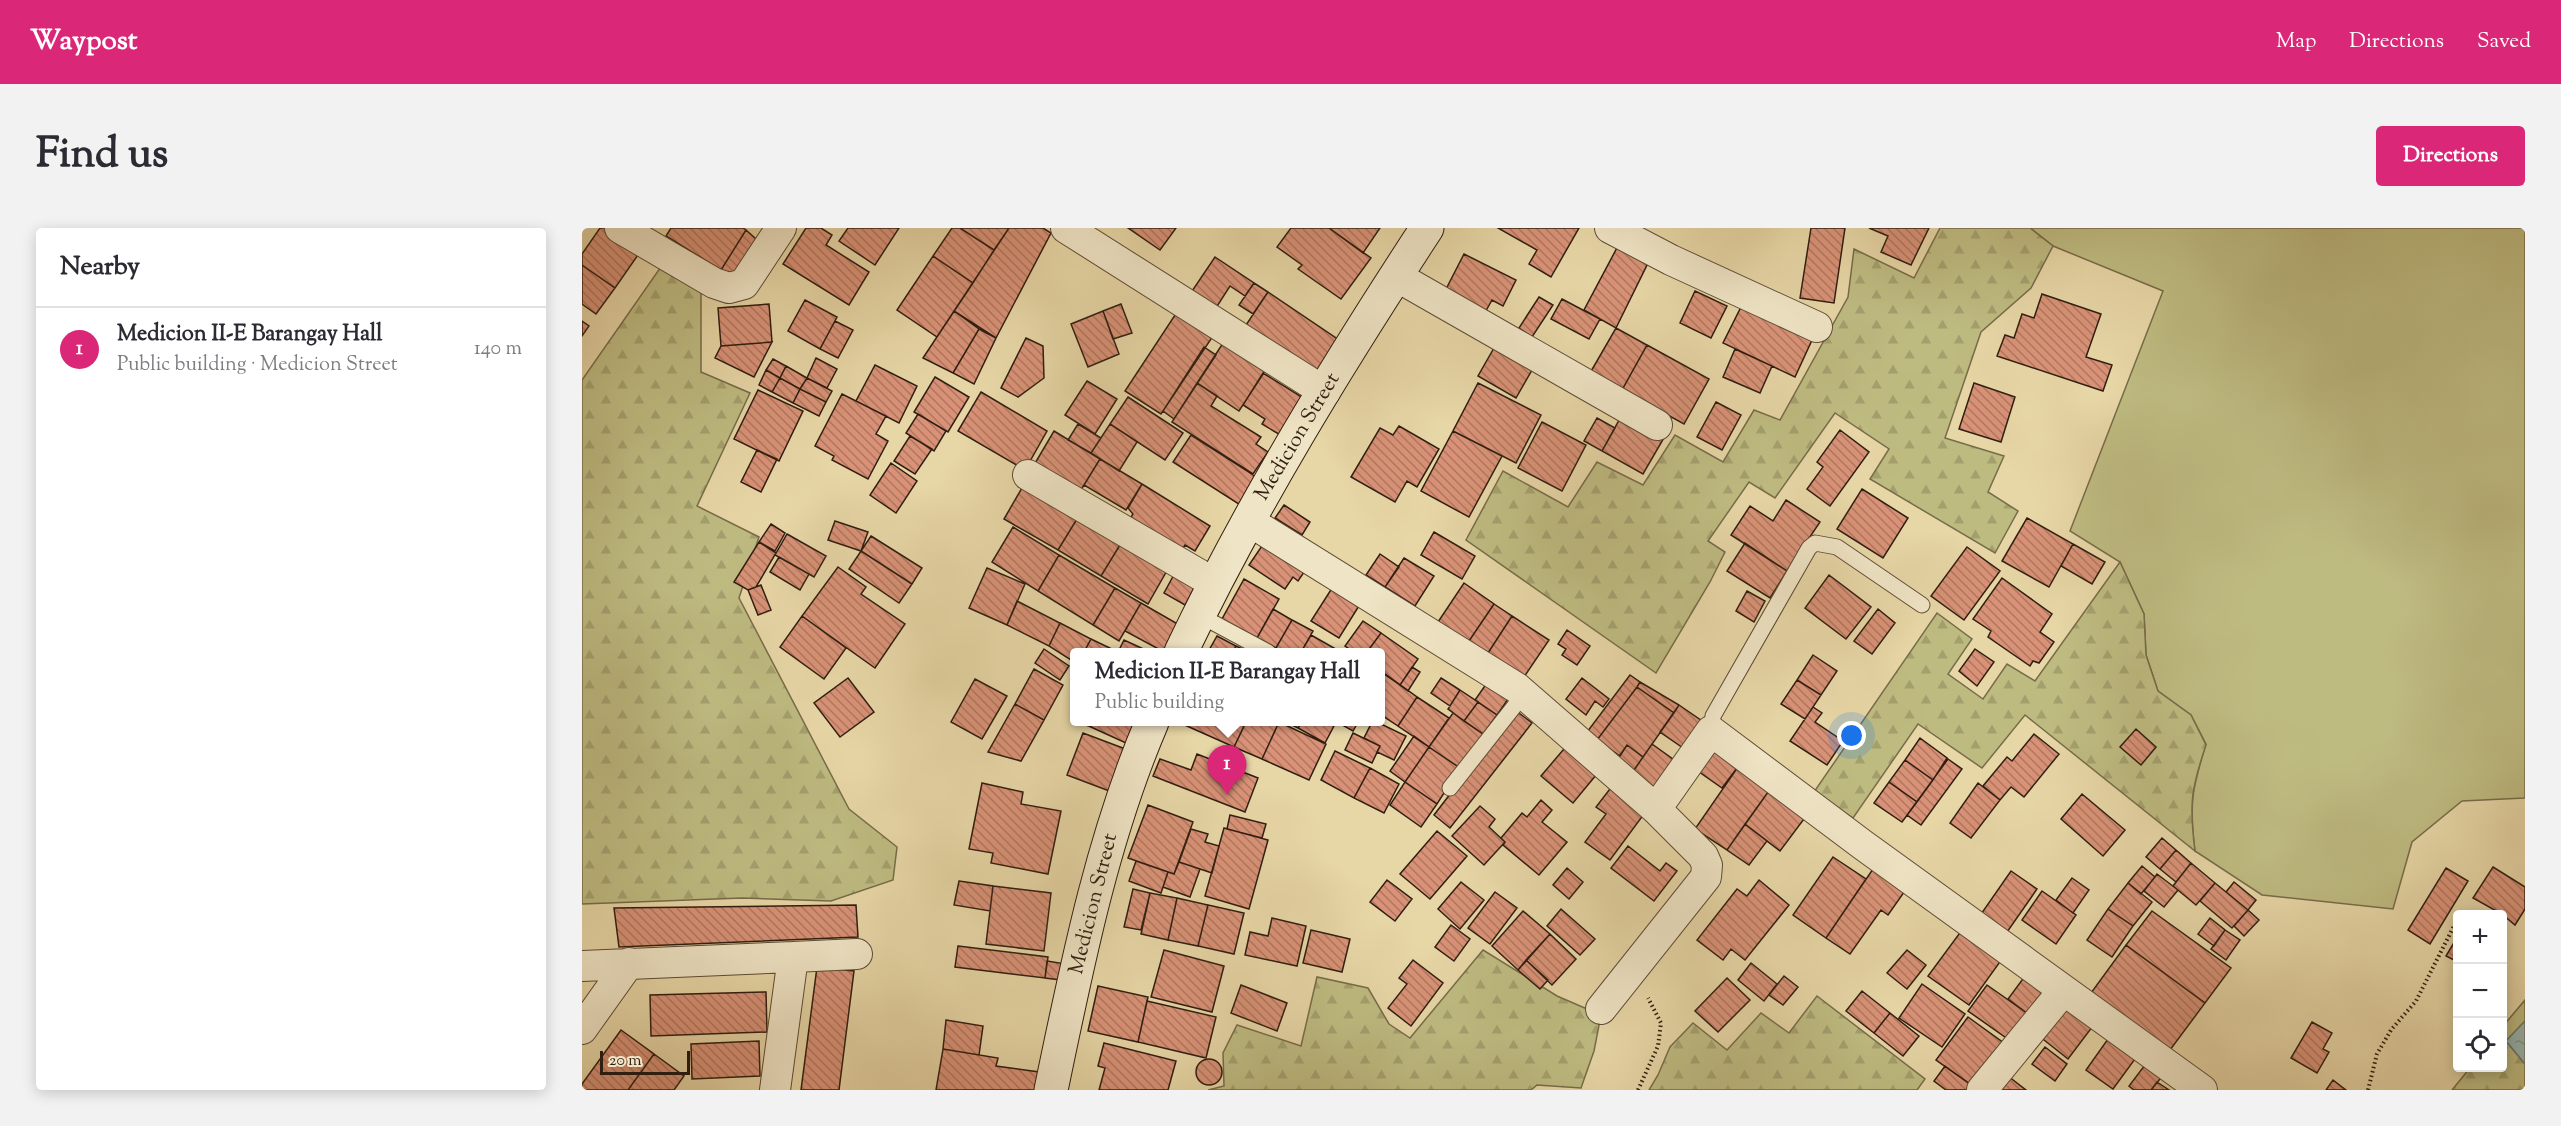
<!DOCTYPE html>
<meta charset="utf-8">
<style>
body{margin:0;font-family:"Sorts Mill Goudy",serif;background:#f2f2f3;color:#2b2b33}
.controls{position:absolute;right:18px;bottom:18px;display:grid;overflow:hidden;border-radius:6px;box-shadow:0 3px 15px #0003}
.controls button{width:54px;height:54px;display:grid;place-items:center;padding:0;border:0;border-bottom:2px solid #e1e1e2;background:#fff;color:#2b2b33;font:30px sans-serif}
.scale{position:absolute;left:18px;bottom:15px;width:90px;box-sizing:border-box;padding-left:6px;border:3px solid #301e11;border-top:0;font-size:16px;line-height:21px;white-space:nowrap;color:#301e11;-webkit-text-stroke:4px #efe4c5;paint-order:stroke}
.you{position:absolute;left:1270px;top:508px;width:21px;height:21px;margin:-15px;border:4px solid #fff;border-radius:50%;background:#1a73e8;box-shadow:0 0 0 9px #1a73e833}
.badge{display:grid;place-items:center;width:39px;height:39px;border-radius:50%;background:#db2777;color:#fff;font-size:20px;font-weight:700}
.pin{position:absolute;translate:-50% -50px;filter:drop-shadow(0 2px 3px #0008)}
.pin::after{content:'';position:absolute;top:32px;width:21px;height:18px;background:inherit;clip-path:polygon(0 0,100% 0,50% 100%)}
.popup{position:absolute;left:488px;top:420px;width:315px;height:78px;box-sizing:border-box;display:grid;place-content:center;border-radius:6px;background:#fff;filter:drop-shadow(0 2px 4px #0005);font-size:20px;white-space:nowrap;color:#7c7c81}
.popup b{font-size:22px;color:#2b2b33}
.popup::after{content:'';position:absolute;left:50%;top:100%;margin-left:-12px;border:12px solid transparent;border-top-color:#fff}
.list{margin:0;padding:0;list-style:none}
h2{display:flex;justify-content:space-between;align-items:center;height:78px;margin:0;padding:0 24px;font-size:26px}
h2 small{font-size:20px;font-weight:400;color:#7c7c81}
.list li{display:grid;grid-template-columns:39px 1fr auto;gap:18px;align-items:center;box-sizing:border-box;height:84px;padding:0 24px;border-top:2px solid #e1e1e2}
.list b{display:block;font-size:22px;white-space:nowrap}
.list p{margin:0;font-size:20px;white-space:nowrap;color:#7c7c81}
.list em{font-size:20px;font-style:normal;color:#7c7c81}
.icon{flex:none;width:33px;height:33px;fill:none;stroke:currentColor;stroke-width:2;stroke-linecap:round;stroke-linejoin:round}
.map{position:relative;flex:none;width:1943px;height:862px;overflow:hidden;border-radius:6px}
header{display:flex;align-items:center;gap:36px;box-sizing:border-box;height:84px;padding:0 30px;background:#db2777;color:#fff}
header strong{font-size:28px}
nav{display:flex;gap:33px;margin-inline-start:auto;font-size:21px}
.intro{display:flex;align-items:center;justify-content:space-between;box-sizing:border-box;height:144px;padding:0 36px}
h1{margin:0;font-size:42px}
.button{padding:15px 27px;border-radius:6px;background:#db2777;color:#fff;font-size:21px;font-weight:700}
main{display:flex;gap:36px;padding:0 36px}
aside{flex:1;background:#fff;border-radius:6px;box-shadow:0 3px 15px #0003}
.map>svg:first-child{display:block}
.green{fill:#bebb81;stroke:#776c49;stroke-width:1.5}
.forest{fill:url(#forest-firs);stroke:#776c49;stroke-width:1.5}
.water{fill:url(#water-ripples);stroke:#6f7a70;stroke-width:1.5}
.building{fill:url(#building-back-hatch);stroke:#301e11;stroke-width:1.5}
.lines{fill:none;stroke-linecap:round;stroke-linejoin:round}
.lane-casing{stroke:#5e4c36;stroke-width:17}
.street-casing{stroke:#5e4c36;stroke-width:32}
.secondary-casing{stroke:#301e11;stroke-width:35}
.path{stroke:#301e11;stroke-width:4;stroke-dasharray:1.5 3;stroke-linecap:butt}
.lane{stroke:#efe4c5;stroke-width:15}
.street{stroke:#efe4c5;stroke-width:30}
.secondary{stroke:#efe4c5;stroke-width:33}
.labels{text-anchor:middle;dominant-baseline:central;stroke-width:6;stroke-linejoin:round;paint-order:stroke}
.street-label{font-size:21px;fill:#301e11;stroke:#efe4c5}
</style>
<header>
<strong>Waypost</strong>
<nav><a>Map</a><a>Directions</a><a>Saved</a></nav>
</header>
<div class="intro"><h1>Find us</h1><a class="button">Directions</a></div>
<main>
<aside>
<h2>Nearby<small></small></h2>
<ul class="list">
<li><span class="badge">1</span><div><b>Medicion II-E Barangay Hall</b><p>Public building · Medicion Street</p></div><em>140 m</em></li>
</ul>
</aside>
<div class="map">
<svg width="1943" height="862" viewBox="0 0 1943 862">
<defs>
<pattern id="forest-firs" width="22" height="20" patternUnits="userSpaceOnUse" patternTransform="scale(1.5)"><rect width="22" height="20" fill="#bebb81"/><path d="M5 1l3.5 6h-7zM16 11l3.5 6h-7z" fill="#a4a06e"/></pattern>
<pattern id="water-ripples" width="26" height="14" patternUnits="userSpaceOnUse" patternTransform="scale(1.5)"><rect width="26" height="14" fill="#99b7b0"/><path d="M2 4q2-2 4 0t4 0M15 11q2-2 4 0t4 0" fill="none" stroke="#7d948e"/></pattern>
<pattern id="building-back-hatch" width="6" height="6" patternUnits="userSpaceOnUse" patternTransform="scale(1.5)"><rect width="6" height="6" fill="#d99277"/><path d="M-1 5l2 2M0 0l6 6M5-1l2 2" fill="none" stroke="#b07760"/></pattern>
</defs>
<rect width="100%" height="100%" fill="#e7d6a6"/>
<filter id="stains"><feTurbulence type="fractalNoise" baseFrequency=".00333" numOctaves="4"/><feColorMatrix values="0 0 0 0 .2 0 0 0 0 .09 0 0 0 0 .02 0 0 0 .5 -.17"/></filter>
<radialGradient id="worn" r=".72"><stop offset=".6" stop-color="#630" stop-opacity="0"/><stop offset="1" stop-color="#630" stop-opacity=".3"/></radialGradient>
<path class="green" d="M1448,0H1943V570L1880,573L1830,614L1811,681L1680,667L1613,623C1607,576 1610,561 1624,516L1609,487L1576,463L1564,427L1562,386L1538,334L1488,303L1581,63L1471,18Z"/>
<path class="forest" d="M1358,0H1448L1471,18L1449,60L1399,104L1363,210L1422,228L1406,264L1436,283L1413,325L1288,251L1307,221L1253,185L1193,270L1167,254L1126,313L1143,324L1128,354L1074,445L884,312L921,243L986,279L1015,234L1061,257L1093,207L1141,234L1172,182L1198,192L1266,69L1272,21L1332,50Z
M83,33L119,61V144L168,165L115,278L177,309L157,370L267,581L315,619L311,652L249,673L160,670L0,676V152Z
M1538,334L1562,386L1564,427L1576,463L1609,487L1624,517C1609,561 1607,576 1613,623L1443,487L1400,540L1336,496L1271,590L1232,564L1355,385L1390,411L1366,446L1401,471L1425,436L1453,453Z
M901,722L975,768L1019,787L1012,823L999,860L955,857L949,862H626L642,858L641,825L655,797L719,818L735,749L786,760L807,796L828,810Z
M1235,768L1343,851L1335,862H1067L1076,847L1088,819L1111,795L1145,822L1179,785L1207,805Z
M1943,772V793L1924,813L1943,836V862H1870L1888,840H1920L1921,798Z"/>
<path class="water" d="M1943,793V836L1924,813Z"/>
<path class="building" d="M18,0H23L58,24L33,60L0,37V26Z
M89,0H161L164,2L139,42L84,8Z
M224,0H239L250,7L244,17L287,44L267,77L201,36Z
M266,0H317L293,37L257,13Z
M370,0H378L412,22L391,55L351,28Z
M378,0H427L412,22Z
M427,0H461L469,5L414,110L372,83Z
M546,0H594L578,22Z
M709,0H747L789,30L759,71L716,41L720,37L695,19Z
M747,0H798L781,25Z
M916,0H997L969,49L947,36L955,22Z
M1229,0H1263L1252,75L1218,70Z
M1287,0H1347L1329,37L1299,24L1306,8Z
M164,2L181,17L156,53L139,42Z
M1037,16L1068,31L1034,100L1002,82Z
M882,26L934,52L921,78L910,72L900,90L860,69Z
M351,28L391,55L355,109L315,82Z
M633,29L672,55L663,68L648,58L632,83L608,66Z
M0,37L33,60L14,86L0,76Z
M672,55L686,64L671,86L657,77Z
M1113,63L1145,78L1129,110L1098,95Z
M686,64L757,112L733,148L662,100Z
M1460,66L1519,86L1504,129L1530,137L1521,163L1415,128L1423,107L1432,110L1440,86L1452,90Z
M957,69L971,77L950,109L937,100Z
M980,71L1018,91L1007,111L969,91Z
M223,72L255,89L238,121L206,103Z
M187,76L190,114L139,118L136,80Z
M539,76L550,105L531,111L521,83Z
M1159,79L1230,112L1213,149L1141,115Z
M372,83L397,101L371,145L341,130Z
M521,83L537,126L506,139L489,96Z
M595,84L631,108L579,186L543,163Z
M0,93L7,98L0,108Z
M253,93L271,102L256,130L238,121Z
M1034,100L1065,117L1040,162L1008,145Z
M397,101L414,110L392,156L371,145Z
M444,110L461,118L462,150L436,169L419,160Z
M643,112L685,140L657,183L615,155Z
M190,114L172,149L133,130L139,118Z
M1065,117L1127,151L1102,196L1040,162Z
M622,119L634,127L592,191L581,183Z
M912,120L950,142L934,170L896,148Z
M1153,121L1190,138L1178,165L1141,149Z
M234,130L255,141L245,160L225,150Z
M191,131L204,138L198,150L184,142Z
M293,137L335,158L317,195L274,173Z
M204,138L225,150L218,161L198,150Z
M184,142L198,150L190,164L177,157Z
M681,145L723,171L700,208L680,196L683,191L661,177Z
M353,149L387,169L366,204L332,184Z
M198,150L218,161L211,175L190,164Z
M225,150L250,163L244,174L218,161Z
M505,153L535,171L513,206L483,187Z
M615,155L635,168L629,178L679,209L674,216L686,224L671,246L590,194Z
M896,155L959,187L934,235L871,203Z
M1392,155L1433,169L1419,214L1377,201Z
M218,161L244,174L237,188L211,175Z
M176,162L221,183L197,233L152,211Z
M399,164L465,203L443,242L376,203Z
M260,166L304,188L294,206L306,213L286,251L250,232L252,228L233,218Z
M546,169L601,205L583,232L528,196Z
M1134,174L1159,187L1140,222L1115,209Z
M1041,185L1083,208L1061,246L1020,223Z
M336,186L364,203L352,223L324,205Z
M1015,190L1033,200L1020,223L1002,213Z
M960,194L1004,217L980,263L936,240Z
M496,196L519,210L509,225L486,212Z
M528,196L555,214L537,243L509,225Z
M817,198L857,221L835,259L825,253L813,274L769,249L798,200L811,207Z
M1258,202L1287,224L1248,278L1225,261L1241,239L1235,234Z
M472,203L518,231L494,270L449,242Z
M871,203L920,228L887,289L839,263Z
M609,207L681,253L663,280L591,234Z
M328,208L350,221L333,246L312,233Z
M175,222L195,231L179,264L159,254Z
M518,231L560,256L544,282L502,257Z
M309,235L335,253L314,285L288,267Z
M444,253L498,286L476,322L422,291Z
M560,256L628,298L613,323L603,317L595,330L543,298L551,286L546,280Z
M1280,261L1326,290L1301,330L1255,301Z
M1204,272L1238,294L1205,343L1149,307L1168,278L1191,293Z
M702,277L728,294L720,307L693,290Z
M498,286L541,312L519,348L476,322Z
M1445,290L1491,316L1467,359L1420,333Z
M253,293L286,304L279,323L246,312Z
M189,296L203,305L193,323L177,314Z
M431,299L477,327L456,363L410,334Z
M852,304L893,328L880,351L839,327Z
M205,306L244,328L232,349L193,327Z
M289,308L340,340L330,356L279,323Z
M686,309L727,337L716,353L711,349L703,361L667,337Z
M541,312L587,339L566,376L519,348Z
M177,314L194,325L174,359L166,362L152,354Z
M1163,315L1205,343L1188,370L1145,343Z
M1491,316L1523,334L1510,356L1479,338Z
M1385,319L1418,343L1382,392L1349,368Z
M279,323L330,356L317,375L267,341Z
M798,326L817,339L803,359L784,347Z
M477,327L533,360L511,397L456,363Z
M197,329L227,346L218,362L188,344Z
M822,330L852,348L833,378L803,359Z
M256,339L284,359L279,366L323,396L293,440L220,388Z
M405,340L443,356L425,397L387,380Z
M594,343L615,355L603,377L582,365Z
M1247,347L1289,379L1264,411L1223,380Z
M1420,350L1470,386L1458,404L1472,414L1457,435L1451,433L1448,438L1406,409L1409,403L1391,391Z
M662,351L697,371L675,410L640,391Z
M882,355L912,376L887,413L854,397Z
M179,357L189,382L176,387L166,362Z
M752,357L780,373L757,410L729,393Z
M533,360L559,375L537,413L511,397Z
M1165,363L1183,373L1172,394L1154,383Z
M435,373L478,395L467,418L425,397Z
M559,375L601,399L587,424H582L543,403Z
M912,376L930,388L906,425L887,413Z
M691,381L710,392L694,420L675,410Z
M1296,381L1313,395L1290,426L1272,413Z
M220,388L264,420L242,451L198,419Z
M930,388L967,412L942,449L906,425Z
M710,392L731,403L719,424H702L694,420Z
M781,393L799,405L785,424H772L763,418Z
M478,395L509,411L502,424H492V434L467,418Z
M985,402L1008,418L995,437L980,427L984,421L976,416Z
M799,405L836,431L818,457L798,443V424H785Z
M729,407L759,424H719Z
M635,408L654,418L651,424H626Z
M509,411L536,424L542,412L568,424H502Z
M654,418L667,424H651Z
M462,421L487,438L478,452L453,435Z
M1393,421L1412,434L1395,458L1377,443Z
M1231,427L1255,443L1239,467L1215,452Z
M830,439L838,444L826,463L818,457Z
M452,441L481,457L462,492L433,476Z
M799,443L835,469L816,498L798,486Z
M1048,447L1058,454L1055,459L1015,512L1002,508Z
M266,450L292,484L258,509L232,475Z
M859,450L878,462L868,478L849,465Z
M1000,450L1027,471L1021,479L1013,473L1004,487L984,471Z
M393,451L425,468L400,511L369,494Z
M907,452L929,467L915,487L893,472Z
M1215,452L1239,467L1223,491L1199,476Z
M1058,454L1097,477L1092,485L1055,459Z
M1055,459L1092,485L1061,529L1045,517L1038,528L1015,512Z
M878,462L896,474L882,493L866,481Z
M835,469L867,490L847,519L816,498Z
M896,474L915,487L901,506L882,493Z
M433,476L462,492L439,533L406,524Z
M1097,477L1123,495L1104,522L1078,504Z
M1231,479L1240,485L1233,494L1261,513L1245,537L1208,513Z
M933,482L950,495L868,600L852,587Z
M871,485L901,506L878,540L847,519Z
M496,494H511L509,499Z
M511,494H554L544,515L509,499Z
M596,494H664L652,519Z
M664,494H697L680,531L652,519Z
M697,494L744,516L727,552L680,531Z
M704,494H720L716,500Z
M720,494H754L743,515L716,500Z
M755,494H776L771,503Z
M790,494H795L824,508L812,532L795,524L798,518L782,510Z
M1554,501L1574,519L1559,537L1538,519Z
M501,505L546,522L530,564L485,547Z
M771,505L798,518L790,535L763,522Z
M1452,506L1477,526L1442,569L1429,559L1418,572L1401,558L1425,529L1430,533Z
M832,508L847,519L823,554L808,543Z
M1338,510L1365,530L1351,552L1323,532Z
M987,515L1019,541L991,575L959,548Z
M1070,516L1095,534L1076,563L1050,545Z
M1130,516L1158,536L1140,560L1113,541Z
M1045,517L1061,529L1050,545L1033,534Z
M847,519L878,540L855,576L823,554Z
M753,523L788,540L772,570L739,552Z
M615,526L676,550L663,584L571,548L578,531L609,542Z
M1366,531L1380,541L1339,597L1325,587Z
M1323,532L1351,552L1335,574L1307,554Z
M1158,536L1189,560L1145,622L1113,601Z
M788,540L817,556L802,585L772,570Z
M823,554L855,576L839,599L808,577Z
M1307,554L1335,574L1320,594L1292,575Z
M400,555L441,564L439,576L479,583L466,646L409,635L411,625L387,621Z
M1396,555L1418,572L1389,610L1368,595Z
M1031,557L1065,582L1028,632L1003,614L1024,586L1014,579Z
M1189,560L1225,587L1198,623L1163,596Z
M1500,566L1543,602L1521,628L1479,591Z
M959,572L970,582L960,594L985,614L957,647L921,617L923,614L919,610L940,585L945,589Z
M566,577L611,594L592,646L546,630Z
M898,578L913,591L907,599L923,614L902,637L870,608Z
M648,587L684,596L680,610L645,601Z
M1163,596L1185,613L1167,637L1145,622Z
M642,600L686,612L667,681L623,668Z
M609,601L626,606L623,614L637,618L630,645L597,634Z
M855,603L885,628L848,671L818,646Z
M1580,610L1594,622L1578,641L1564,629Z
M1046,618L1078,643L1084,635L1095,643L1072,673L1029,640Z
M1594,622L1609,635L1594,654L1578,641Z
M1251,629L1284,651L1244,710L1211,687Z
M554,633L586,644L579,665L547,653Z
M597,634L618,641L608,669L581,659L586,644L592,646Z
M1609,635L1633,655L1614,677L1591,658Z
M1293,638L1325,660L1306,687L1299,682L1268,726L1244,710Z
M1560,638L1573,649L1559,666L1546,655Z
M1911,639L1943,659V681L1933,697L1920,686L1891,670Z
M985,640L1001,654L987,671L971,657Z
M1864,640L1886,653L1848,716L1826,702Z
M1429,643L1455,661L1423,707L1397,689Z
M1575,646L1596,662L1582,679L1562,663Z
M1490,650L1507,662L1491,685L1474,672Z
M805,652L830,671L813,693L788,674Z
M1177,652L1207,677L1163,732L1149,721L1141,732L1115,712L1155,661L1165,668Z
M377,653L411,658L408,683L372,677Z
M879,654L902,672L878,701L856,681Z
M1652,654L1674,672L1666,682L1644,664Z
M1546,655L1570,674L1551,698L1526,681Z
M1633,655L1666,682L1650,700L1618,673Z
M411,658L469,665L462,723L404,716Z
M551,661L568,665L559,702L542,699Z
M1460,663L1494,687L1474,716L1440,692Z
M913,664L935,680L908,716L886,700Z
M568,665L595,670L586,712L559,706Z
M595,670L626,677L616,718L586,712Z
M274,677L276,709L37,719L32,680Z
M626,677L662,685L652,726L616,718Z
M979,681L1013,711L998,727L965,698Z
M1526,681L1551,698L1530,729L1505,712Z
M1666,682L1677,692L1662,708L1652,698Z
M941,683L968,706L936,742L910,718Z
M1570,683L1649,740L1623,775L1544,717Z
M690,690L724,698L715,738L663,727L668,704L686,708Z
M1628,690L1643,702L1632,718L1616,706Z
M869,697L888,711L872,733L853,719Z
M729,702L768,711L760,744L721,735Z
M1380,702L1420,731L1387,777L1346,748Z
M1643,702L1658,712L1644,732L1629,721Z
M968,706L994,731L970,757L944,732Z
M1876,708V734L1864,728Z
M1544,717L1623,775L1588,822L1509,765Z
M376,718L466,729L463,750L373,739Z
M582,722L642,738L630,784L569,769Z
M1325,722L1344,737L1325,761L1305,745Z
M831,732L861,755L829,798L806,780L825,756L817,750Z
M944,732L966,752L958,761L936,742Z
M465,733L490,737L487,753L463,750Z
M1169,735L1195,756L1182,773L1156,752Z
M235,739L272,743L257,862H219Z
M1446,744L1468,761L1449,788L1426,771Z
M1202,748L1216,759L1201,777L1187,767Z
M1145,750L1168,772L1136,804L1113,783Z
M1340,756L1383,786L1360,819L1317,790Z
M659,757L705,775L695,803L649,785Z
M1405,757L1449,788L1430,814L1386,783Z
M516,758L566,769L556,814L506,803Z
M1280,763L1308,785L1292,805L1264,783Z
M184,764L185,804L69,808L68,767Z
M1486,772L1514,794L1486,831L1457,808Z
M565,773L634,789L624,830L556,814Z
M1308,785L1337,808L1321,828L1292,805Z
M1386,789L1426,818L1395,861L1354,832Z
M364,792L401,798L397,827L361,821Z
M1730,794L1750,805L1741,821L1747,824L1735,845L1709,830Z
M39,802L72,826L46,862H0V856Z
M1526,811L1553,831L1531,861L1504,842Z
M177,813L178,848L110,851L109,816Z
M522,815L594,833L586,862H517L523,840L516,838Z
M1463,819L1485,836L1473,853L1450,836Z
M361,821L416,830L414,838L457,844L455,862H354Z
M72,826L102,848L92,862H46Z
M614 844a13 13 0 1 1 26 0a13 13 0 1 1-26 0Z
M1566,833L1582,846L1569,862H1552L1547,858Z
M1363,838L1395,861L1394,862H1364L1352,853Z
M1426,848L1444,862H1418Z
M1751,852L1764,862H1744Z
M1575,854L1587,862H1569Z"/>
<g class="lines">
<g class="lane-casing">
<path id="lane" d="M617,387L686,424
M1129,503L1131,488L1227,320L1233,315L1255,319L1340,377
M868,560L942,466"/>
</g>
<g class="street-casing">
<path id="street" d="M38,0L132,55L147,60L162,56L199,0
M484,0L743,164
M1028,0L1089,32L1235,99
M814,48L1075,197
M446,247L632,355
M667,293L935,460L1074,581L1121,628L1125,637L1124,649L1019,781
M1074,581L1129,503L1281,617L1620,862
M211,729L275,726
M0,738L211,729L193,862
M0,801L47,735
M1400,862L1481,763"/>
</g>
<g class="secondary-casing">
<path id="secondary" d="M599,424C669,277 756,136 845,0
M469,862C495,737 520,611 570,494"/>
</g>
<path class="path" d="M1877,686L1878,685
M1056,862L1076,818L1079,795L1066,770
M1786,862L1795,826L1809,802L1834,773L1876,690"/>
<use href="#lane" class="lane"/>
<use href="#street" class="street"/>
<use href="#secondary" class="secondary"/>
</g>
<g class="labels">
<g class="street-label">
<text transform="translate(716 209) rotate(-59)">Medicion Street</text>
<text transform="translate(512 676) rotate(-76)">Medicion Street</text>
</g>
</g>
<rect width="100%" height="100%" filter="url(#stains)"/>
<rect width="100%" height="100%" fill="url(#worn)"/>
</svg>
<div class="controls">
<button>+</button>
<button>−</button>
<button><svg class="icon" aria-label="locate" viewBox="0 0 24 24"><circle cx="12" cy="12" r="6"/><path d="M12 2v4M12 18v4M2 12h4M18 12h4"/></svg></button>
</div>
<div class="scale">20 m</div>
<div class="you"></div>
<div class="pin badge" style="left:645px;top:567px">1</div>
<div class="popup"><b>Medicion II-E Barangay Hall</b>Public building</div>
</div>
</main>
